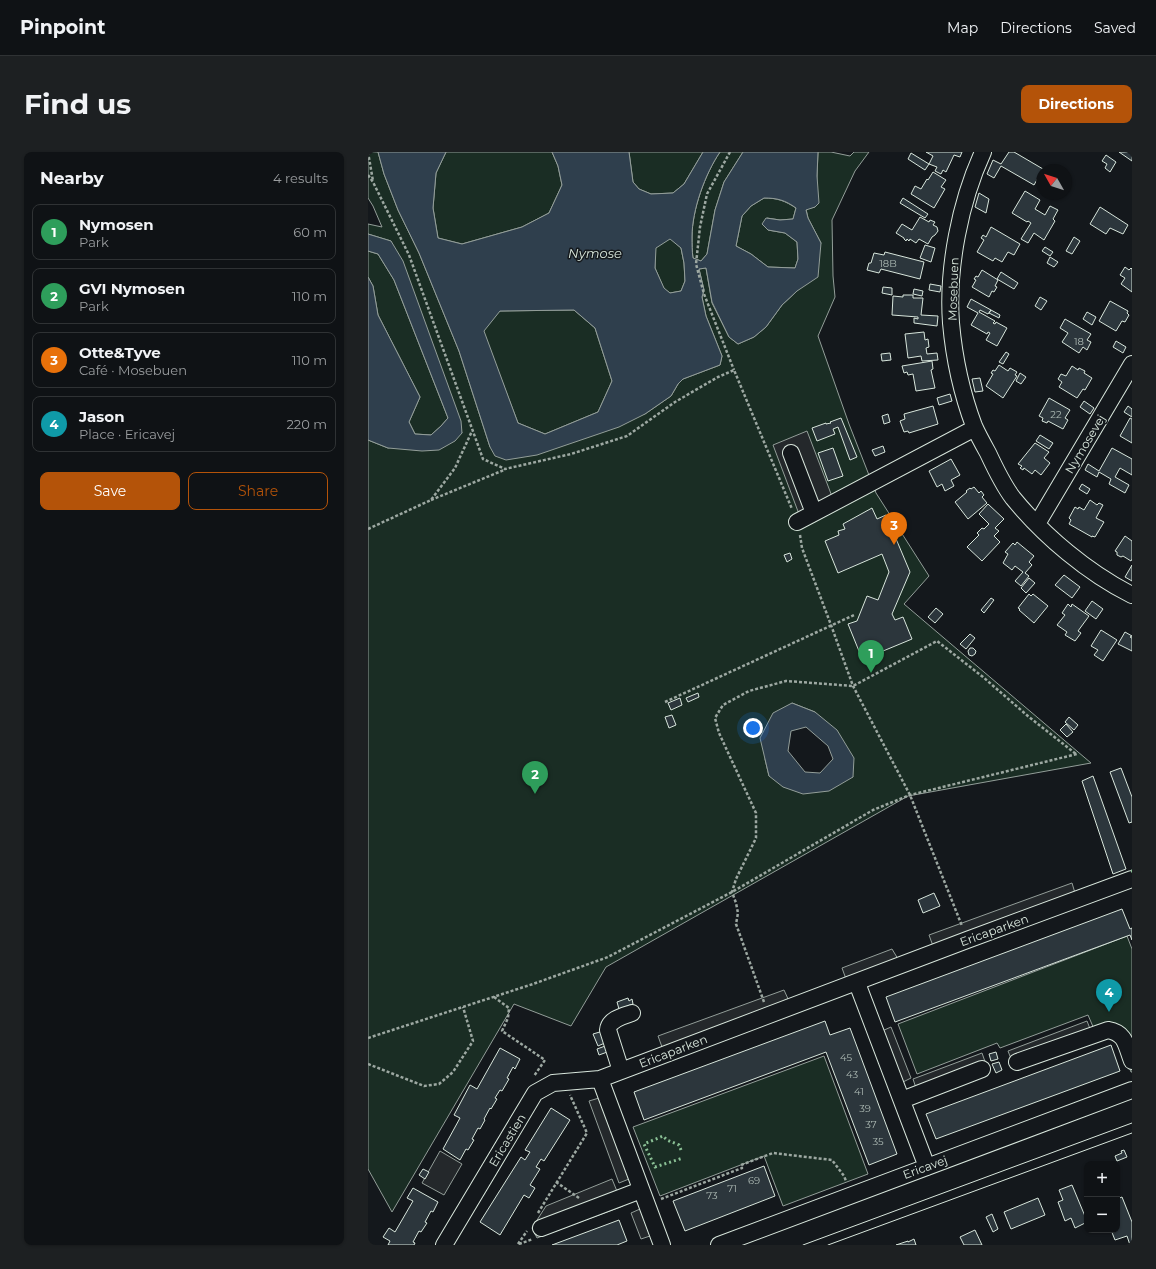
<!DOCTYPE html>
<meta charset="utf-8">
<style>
body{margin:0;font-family:Montserrat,sans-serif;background:#1d2022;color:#f1f3f6}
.controls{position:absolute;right:12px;bottom:12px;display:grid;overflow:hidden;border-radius:8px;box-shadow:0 1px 3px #0004}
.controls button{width:36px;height:36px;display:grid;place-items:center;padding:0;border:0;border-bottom:1px solid #2f3234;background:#0f1215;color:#f1f3f6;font:20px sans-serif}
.compass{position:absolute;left:668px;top:12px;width:36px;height:36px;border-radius:50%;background:#0f1215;box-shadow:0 1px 3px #0004;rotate:309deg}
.you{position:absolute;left:385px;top:576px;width:14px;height:14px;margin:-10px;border:3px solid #fff;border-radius:50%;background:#1a73e8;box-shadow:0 0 0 6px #1a73e833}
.badge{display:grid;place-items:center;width:26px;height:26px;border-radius:50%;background:#b45309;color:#fff;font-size:13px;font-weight:700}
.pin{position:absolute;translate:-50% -33px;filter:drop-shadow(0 1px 2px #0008)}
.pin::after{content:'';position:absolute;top:21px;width:14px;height:12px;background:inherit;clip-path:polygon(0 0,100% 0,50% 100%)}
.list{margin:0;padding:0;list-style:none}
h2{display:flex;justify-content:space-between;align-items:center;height:52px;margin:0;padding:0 16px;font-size:17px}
h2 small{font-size:13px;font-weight:400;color:#9b9ea0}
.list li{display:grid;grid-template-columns:26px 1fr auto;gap:12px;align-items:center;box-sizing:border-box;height:56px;margin:0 8px 8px;padding:0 8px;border:1px solid #2f3234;border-radius:8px}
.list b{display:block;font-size:15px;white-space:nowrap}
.list p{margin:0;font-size:13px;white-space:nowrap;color:#9b9ea0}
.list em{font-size:13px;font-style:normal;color:#9b9ea0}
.actions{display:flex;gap:8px;padding:12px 16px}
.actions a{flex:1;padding:9px 0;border:1px solid #b45309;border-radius:8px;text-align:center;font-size:14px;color:#b45309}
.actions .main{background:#b45309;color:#fff}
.map{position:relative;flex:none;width:764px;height:1093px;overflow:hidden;border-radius:8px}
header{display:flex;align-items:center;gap:24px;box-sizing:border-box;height:56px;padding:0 20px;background:#0f1215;border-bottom:1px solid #2f3234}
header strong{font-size:19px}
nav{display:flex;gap:22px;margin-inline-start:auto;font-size:14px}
.intro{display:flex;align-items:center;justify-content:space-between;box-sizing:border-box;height:96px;padding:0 24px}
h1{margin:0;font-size:28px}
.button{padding:10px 18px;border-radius:8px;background:#b45309;color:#fff;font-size:14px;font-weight:700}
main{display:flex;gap:24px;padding:0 24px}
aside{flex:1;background:#0f1215;border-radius:8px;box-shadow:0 1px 3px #0004}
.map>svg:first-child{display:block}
.green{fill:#1a2d24;stroke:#939e99;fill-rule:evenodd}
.parking{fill:#24282b;stroke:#939e99}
.water{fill:#2f3f4d;stroke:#939e99;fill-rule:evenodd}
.building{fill:#2c363c;stroke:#d8e6dc}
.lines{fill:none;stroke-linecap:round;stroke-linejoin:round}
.minor-casing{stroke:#d8e6dc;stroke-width:18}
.path{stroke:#9da8a2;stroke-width:2.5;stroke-dasharray:3 2;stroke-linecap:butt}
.minor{stroke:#14181c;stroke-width:16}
.tram{stroke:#d8e6dc;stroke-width:1}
.hedge{stroke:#8ac095;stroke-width:3;stroke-dasharray:2 3;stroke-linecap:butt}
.labels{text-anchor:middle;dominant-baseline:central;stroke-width:3;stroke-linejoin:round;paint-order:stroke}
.number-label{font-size:10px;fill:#adbab4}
.street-label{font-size:12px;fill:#d8e6dc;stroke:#14181c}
.water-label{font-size:13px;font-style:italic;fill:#d8e6dc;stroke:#14181c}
</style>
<header>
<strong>Pinpoint</strong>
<nav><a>Map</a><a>Directions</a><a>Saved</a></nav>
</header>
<div class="intro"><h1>Find us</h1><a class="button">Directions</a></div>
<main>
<aside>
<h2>Nearby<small>4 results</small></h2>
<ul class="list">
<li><span class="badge" style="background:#2e9e5b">1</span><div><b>Nymosen</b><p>Park</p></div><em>60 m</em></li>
<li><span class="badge" style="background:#2e9e5b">2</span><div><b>GVI Nymosen</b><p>Park</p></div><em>110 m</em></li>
<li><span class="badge" style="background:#e8710a">3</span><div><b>Otte&amp;Tyve</b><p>Café · Mosebuen</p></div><em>110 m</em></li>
<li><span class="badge" style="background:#0f9aa8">4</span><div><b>Jason</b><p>Place · Ericavej</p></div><em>220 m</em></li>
</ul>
<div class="actions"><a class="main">Save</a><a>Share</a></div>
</aside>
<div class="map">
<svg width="764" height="1093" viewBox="0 0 764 1093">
<rect width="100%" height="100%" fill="#14181c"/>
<path class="green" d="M0,0H10L16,22L30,58L51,101L91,199L122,295L277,262L303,244L310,232L315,227L352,213L354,204L338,164L334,145L336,138L331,117L338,116L344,151L361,185L370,192L386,185L398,175L414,153L429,139L453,91L440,66L438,57L447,55L449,24L450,0H463L482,4L486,0H501L487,19L464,68L465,124L467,145L450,184L481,272L508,341L561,424L536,452L723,611L540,644L238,815L203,874L146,852L24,1060L0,1017V288L20,296L94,281L23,89L0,82V72L14,75L5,54L0,46ZM424,551L447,560L485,625L401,624L397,607Z
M78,0H184L190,14L194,33L181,61L154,75L94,92L70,86L65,56L68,21Z
M261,0H335L316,32L305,41L283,42L271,37L265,30Z
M352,0H375L356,30L347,58L339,102L333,109L325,106C324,99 324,92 324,85C324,58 337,22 352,0Z
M396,46C410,46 417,49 428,56L425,67L412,68L399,66L400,78L417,81L429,90L430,107L427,116L400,115L383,102L368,94L374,64L383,54Z
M302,86L313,96L316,111L317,129L313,139L302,141L296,137L287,116V96Z
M0,99L10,102L26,128L80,266L73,274L63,283L47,282L41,270L52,245L10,163L5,134L0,125Z
M206,158L227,176L244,229L230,260L177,282L150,271L115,179L131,159Z
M759,784L764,797V920H763L744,871L726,877L720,863L632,896L629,891L549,922L530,872Z
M456,904L500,1022L415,1054L396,1004L292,1044L265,975Z"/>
<path class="parking" d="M439,279L465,347L431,362L405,293Z
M704,731L707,741L565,794L561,783Z
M524,797L530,807L478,827L474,816Z
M416,838L421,849L294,895L290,884Z
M719,869L726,887L647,917L640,899Z
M523,875L543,926L535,930L514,879Z
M614,901L621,921L546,949L548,936L545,927Z
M231,946L261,1027L251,1031L221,949Z
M72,999L94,1012L76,1043L54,1031Z
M244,1027L255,1054L169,1086L164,1076L178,1054Z
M272,1057L282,1084L273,1087L263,1061Z"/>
<path class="water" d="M10,0H78L68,21L65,56L70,86L94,92L154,75L181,61L194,33L190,14L184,0H261L265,30L271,37L283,42L305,41L316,32L335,0H352C337,22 324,58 324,85C324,92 324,99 325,106L333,109L339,102L347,58L356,30L375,0H450L449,24L451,51L447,55L438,58L440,66L453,91L450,125L429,139L414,153L398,175L386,185L370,192L361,185L344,150L338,116L331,117L336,138L334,145L338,164L354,204L352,213L315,227L310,232L303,244L277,262L251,275L169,303L138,308L127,304L122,295L91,199L51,101L30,58L16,22ZM396,46C409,46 417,48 428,56L425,67L412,68L398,66L394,72L400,78L417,81L429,90L430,107L427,116L400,115L383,102L368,94L374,64L383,54ZM302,87L313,96L316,111L317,129L313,139L302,141L296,136L287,116L288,96ZM206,158L227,176L244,229L230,260L177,282L150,271L116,179L132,159Z
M0,82L23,89L35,109L93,269L94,281L87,289L71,298L54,299L20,296L0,288V125L5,134L10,163L52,245L41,270L47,282L63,283L73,274L80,266L26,128L10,102L0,99Z
M424,551L447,560L469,578L486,606L485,625L461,639L435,642L415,635L401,624L392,586L405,561ZM438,575L460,594L465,607L452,621L437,620L420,599L423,579Z"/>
<path class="building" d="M558,0H594L592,5L586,3L578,20L575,18L573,22L567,19L569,15L561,12L565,4Z
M641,0H646L675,17L666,33L633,14L626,26L619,22L625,8L633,12Z
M751,0H764V9Z
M543,1L561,12L557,18L540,7Z
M738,3L748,10L742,20L737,16L739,12L734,9Z
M565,20L578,28L573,35L577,37L566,56L543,42L547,34L553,37L559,27L560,28Z
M657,39L672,48L667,57L677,63L682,54L690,58L685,67L687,69L676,88L666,81L660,91L653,87L663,71L660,69L659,70L644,61Z
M611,41L621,47L618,61L607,55Z
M535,46L560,62L557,66L532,51Z
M732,55L760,73L755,82L742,76L738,82L722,72Z
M552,65L561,70L562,68L567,70L565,73L569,75L570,79L567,83L564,85L560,92L551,87L548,91L542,87L541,89L539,87L538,89L536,87V86L528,81L534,72L544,78Z
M623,75L652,92L646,103L640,100L634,110L627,106L625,109L609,100L616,88L613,86L615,83L618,85Z
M706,85L712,89L704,102L698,99Z
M557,93L567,96L563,110L552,106Z
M677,95L685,100L682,104L674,99Z
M517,100L556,110L552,127L513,117L511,121L499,118L501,111H503L506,101L516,103Z
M682,105L690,110L686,115L679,111Z
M757,115L761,118L763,116L764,117V140L753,132L757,126L752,123Z
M614,118L630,128L627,134L629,135L626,140L624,139L621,145L604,135L608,128L606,127L608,124L610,125Z
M633,120L650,131L646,137L629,127Z
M562,132L573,134L572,140L561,138Z
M515,135L524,136V143L514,141Z
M546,137L555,139L554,144L545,142Z
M535,143H545V146H555L553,163L570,164L569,174L546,171V166L550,167V165L524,163L525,144L535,145Z
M672,145L679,149L673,158L667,154Z
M603,147L623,158L620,162L612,158L611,160L627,169L625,171L627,172L628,170L639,176L629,194L618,188L622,181L620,180L619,182L603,173L610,161L599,155Z
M742,149L760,159L759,161L761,163L757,170L754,169L748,179L731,169Z
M623,158L632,163L631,166L621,161Z
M719,160L728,165L724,173L715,167Z
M697,167L723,182L719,188L723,190L719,198L715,195L711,201L694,190L700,181L692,176Z
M556,180L557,188L560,187L561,195L558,196L559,202L569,201L570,208L554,209L553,204L540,206L537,182Z
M748,189L758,195L755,201L745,195Z
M638,200L641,202L635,212L631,210Z
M522,201L523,208L514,209L513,202Z
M564,209L565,217L563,218L567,236L548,239L545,222L540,223L539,220L536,221L534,214Z
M631,213L640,219L642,216L649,220L647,223L649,224L635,246L618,234L625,222L623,221L625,218L627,219Z
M704,214L710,218L711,216L717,219L716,221L724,226L717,238L715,237L709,246L691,235L694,230L690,227L693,222L698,224Z
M652,221L658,225L653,232L648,229Z
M612,226L615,239L607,240L604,227Z
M582,242L584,249L571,253L569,246Z
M681,246L702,258L697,266L700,268L695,277L680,269L679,271L674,269L675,266L671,264Z
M716,249L726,256L722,262L712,255Z
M565,254L570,272L541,281L540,279L536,280L532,269L537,267L536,262Z
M760,254L764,257V265L756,260Z
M520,262L522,270L516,272L514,264Z
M473,266L489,305L482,308L470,275L465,277L467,282L449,289L444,276L458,271V272L463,271L462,270Z
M762,266L764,267V291L752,284Z
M672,283L685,291L681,297L668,289Z
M667,291L681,300L676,306L682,311L673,323L667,318L664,322L656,316L655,318L652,316L654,314L650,312Z
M515,294L517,300L507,304L504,298Z
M465,296L475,324L460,329L450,301Z
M744,296L764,307V323L752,316L747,325L761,333L757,341L741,332L743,327L731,320L729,325L717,318L720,312L731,319Z
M583,307L592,323L583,328L586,334L577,339L574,332L569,335L561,319Z
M714,332L722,337L719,342L711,337Z
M606,335L611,341L613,339L616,343L614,345L619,351L600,367L587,350L599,340L598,339L602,336L603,337Z
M722,348L729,353L731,351L735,353L728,366L736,370L727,385L724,384V385L701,372L703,368L701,366L707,355L710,357L711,355L716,358Z
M620,352L636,367L627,376L631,379L626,384L632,390L614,409L599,395L611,383L609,381L614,376L616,377L621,372L611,362Z
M504,356L509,367L518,363L542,420L524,462L527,468L535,465L544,487L503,504L501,500L493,504L480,472L489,469L499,444L510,448L521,420L514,402L470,421L457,389L471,383L470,379L477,377L475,372Z
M757,384L764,389V407L763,409L755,404L753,405L749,403V400L747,399Z
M649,390L666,404L661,410L664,413L657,421L661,424L653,434L647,429L655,420L647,414L644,418L635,411L640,402L637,400L645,391L647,393Z
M422,401L424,407L419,410L416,403Z
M764,413V429L757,425Z
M696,423L712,435L704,446L687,433Z
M661,426L667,431L658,441L653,436Z
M661,442L663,444L665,442L680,454L666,471L651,458L652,457L650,456Z
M623,446L626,448L616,461L613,458Z
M724,449L735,457L728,467L717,459Z
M700,452L703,455L704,452L721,464L710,479L713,481L707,489L697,483L699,480L689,473L697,463L694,461Z
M568,456L575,462L567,471L560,465Z
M733,478L749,488L735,509L726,503L730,498L723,494Z
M757,480L764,484L762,485L764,486V499L750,492Z
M602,482L607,486L598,497L592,492Z
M602,496H605L608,499L607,502L604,504L601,503L600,499Z
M330,541L331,545L320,550L318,546Z
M312,546L314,553L303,558L300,551Z
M304,563L308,573L301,576L297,565Z
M701,565L710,573L706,578L697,570Z
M698,572L705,580L699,585L692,578Z
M753,616L764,645V670L761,671L742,620Z
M725,624L758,717L745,722L714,629Z
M566,741L572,754L555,761L550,748Z
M754,757L762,777L764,776V788L762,783L527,870L518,845Z
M260,846L261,849L264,847L265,852L251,857L249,850Z
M457,869L462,883L482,876L529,1002L501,1013L458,900L276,968L266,940Z
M235,879L239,890L230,894L225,882Z
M240,893L242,899L231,903L229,897Z
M743,893L752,919L568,987L558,962Z
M132,896L152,907L147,917L145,915L139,926L141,927L134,939L132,938L127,946L129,947L123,957L122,956L116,967L117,968L112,977L110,976L104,987L106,988L100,998L98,997L92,1008L75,997L92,966L86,963L102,933L109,937Z
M628,900L630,907L623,909L621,902Z
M631,910L634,918L628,921L624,912Z
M183,956L202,968L176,1009L173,1007L168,1015L172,1017L162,1033L167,1036L161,1046L156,1043L132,1083L112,1070L153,1005L157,1008L162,1000L157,998Z
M756,998L759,1005L749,1009L747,1004L754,1001L753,999Z
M396,1014L407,1044L317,1079L305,1049Z
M55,1017L61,1020L57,1027L51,1023Z
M704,1033L719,1069V1070L707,1076L703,1066L697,1069L690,1050L695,1048L691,1038Z
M45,1036L70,1050L65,1060L63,1059L57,1070L59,1071L53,1080L51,1079L45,1090L47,1091L46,1093H20L22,1089L15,1085L21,1076L27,1080L45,1049L39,1046Z
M754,1045L764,1070V1093H762L759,1084L747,1088L743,1078H749V1047Z
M670,1046L677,1063L643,1077L636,1060Z
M624,1062L630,1077L625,1080L618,1065Z
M251,1068L259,1089L249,1093H184Z
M607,1078L614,1093H596L592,1085Z
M546,1087L548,1093H528L540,1089V1090Z"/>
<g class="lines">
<g class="minor-casing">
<path id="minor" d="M615,0C592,50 579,116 583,171C586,205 594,242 606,274C610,283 615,292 620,301C627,316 635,333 645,346C676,384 720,421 764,443
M423,301L446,361
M429,370L607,276
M669,372L764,212
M489,831L559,1015
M649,910L740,878C758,881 758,894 764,909
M253,919L240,878C241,867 255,864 264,861
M232,927L294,1093
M534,948L614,917
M173,1076L273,1038
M76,1093L167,941L185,931L232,927L599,788L764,727
M351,1093L764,938"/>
</g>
<path class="path" d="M0,0L5,29
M362,0L339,42L332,75L328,112L336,142L366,218
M0,23L5,30L41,103L115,307L137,317L203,302L259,284L307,250L350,225L366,218L424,357
M63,348L136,318
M0,377L63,348L87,316L104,279
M432,383L434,396L463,473L485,534L542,643L594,774
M297,550L486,463
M126,845L141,856L140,866L134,879L177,908L166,924
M396,850L368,772L370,761L368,751L364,740L368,727L388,686V661L351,581L347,566L355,553L381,539L418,529L485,534L569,489L615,525L661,565L708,602
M0,886L165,832L240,805L364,740L505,658L542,643L709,602
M0,912L56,934L71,932L85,920L105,889L95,855
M188,1030L211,1046
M293,1047L374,1016L373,1013L405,1001L464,1008L476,1024L478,1029
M170,1061L219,981L202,943
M150,1092L159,1079
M151,1092L165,1087"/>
<use href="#minor" class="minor"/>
<path class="tram" d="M435,1093L764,971
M460,1093L764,981"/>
<path class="hedge" d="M763,719H764
M313,998L311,993L299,988L295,984L276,992L287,1015L315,1006"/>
</g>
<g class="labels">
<g class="number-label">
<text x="520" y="111">18B</text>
<text x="711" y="189">18</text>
<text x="688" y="262">22</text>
<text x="478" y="905">45</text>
<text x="484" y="922">43</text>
<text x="491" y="939">41</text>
<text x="497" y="956">39</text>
<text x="503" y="972">37</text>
<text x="510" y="989">35</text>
<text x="386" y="1028">69</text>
<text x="364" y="1036">71</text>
<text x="344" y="1043">73</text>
</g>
<g class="street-label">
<text transform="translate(585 137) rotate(-88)">Mosebuen</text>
<text transform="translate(717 292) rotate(-59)">Nymosevej</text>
<text transform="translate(626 778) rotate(-20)">Ericaparken</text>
<text transform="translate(305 899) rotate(-21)">Ericaparken</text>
<text transform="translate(139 988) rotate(-59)">Ericastien</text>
<text transform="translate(557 1015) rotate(-20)">Ericavej</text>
</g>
<g class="water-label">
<text x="227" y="101">Nymose</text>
</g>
</g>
</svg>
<div class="controls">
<button>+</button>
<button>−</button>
</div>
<svg class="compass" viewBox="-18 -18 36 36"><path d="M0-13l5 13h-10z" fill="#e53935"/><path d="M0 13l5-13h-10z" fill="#9b9ea0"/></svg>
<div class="you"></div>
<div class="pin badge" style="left:503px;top:521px;background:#2e9e5b">1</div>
<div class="pin badge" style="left:167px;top:642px;background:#2e9e5b">2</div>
<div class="pin badge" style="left:526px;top:393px;background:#e8710a">3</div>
<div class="pin badge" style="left:741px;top:860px;background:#0f9aa8">4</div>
</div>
</main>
